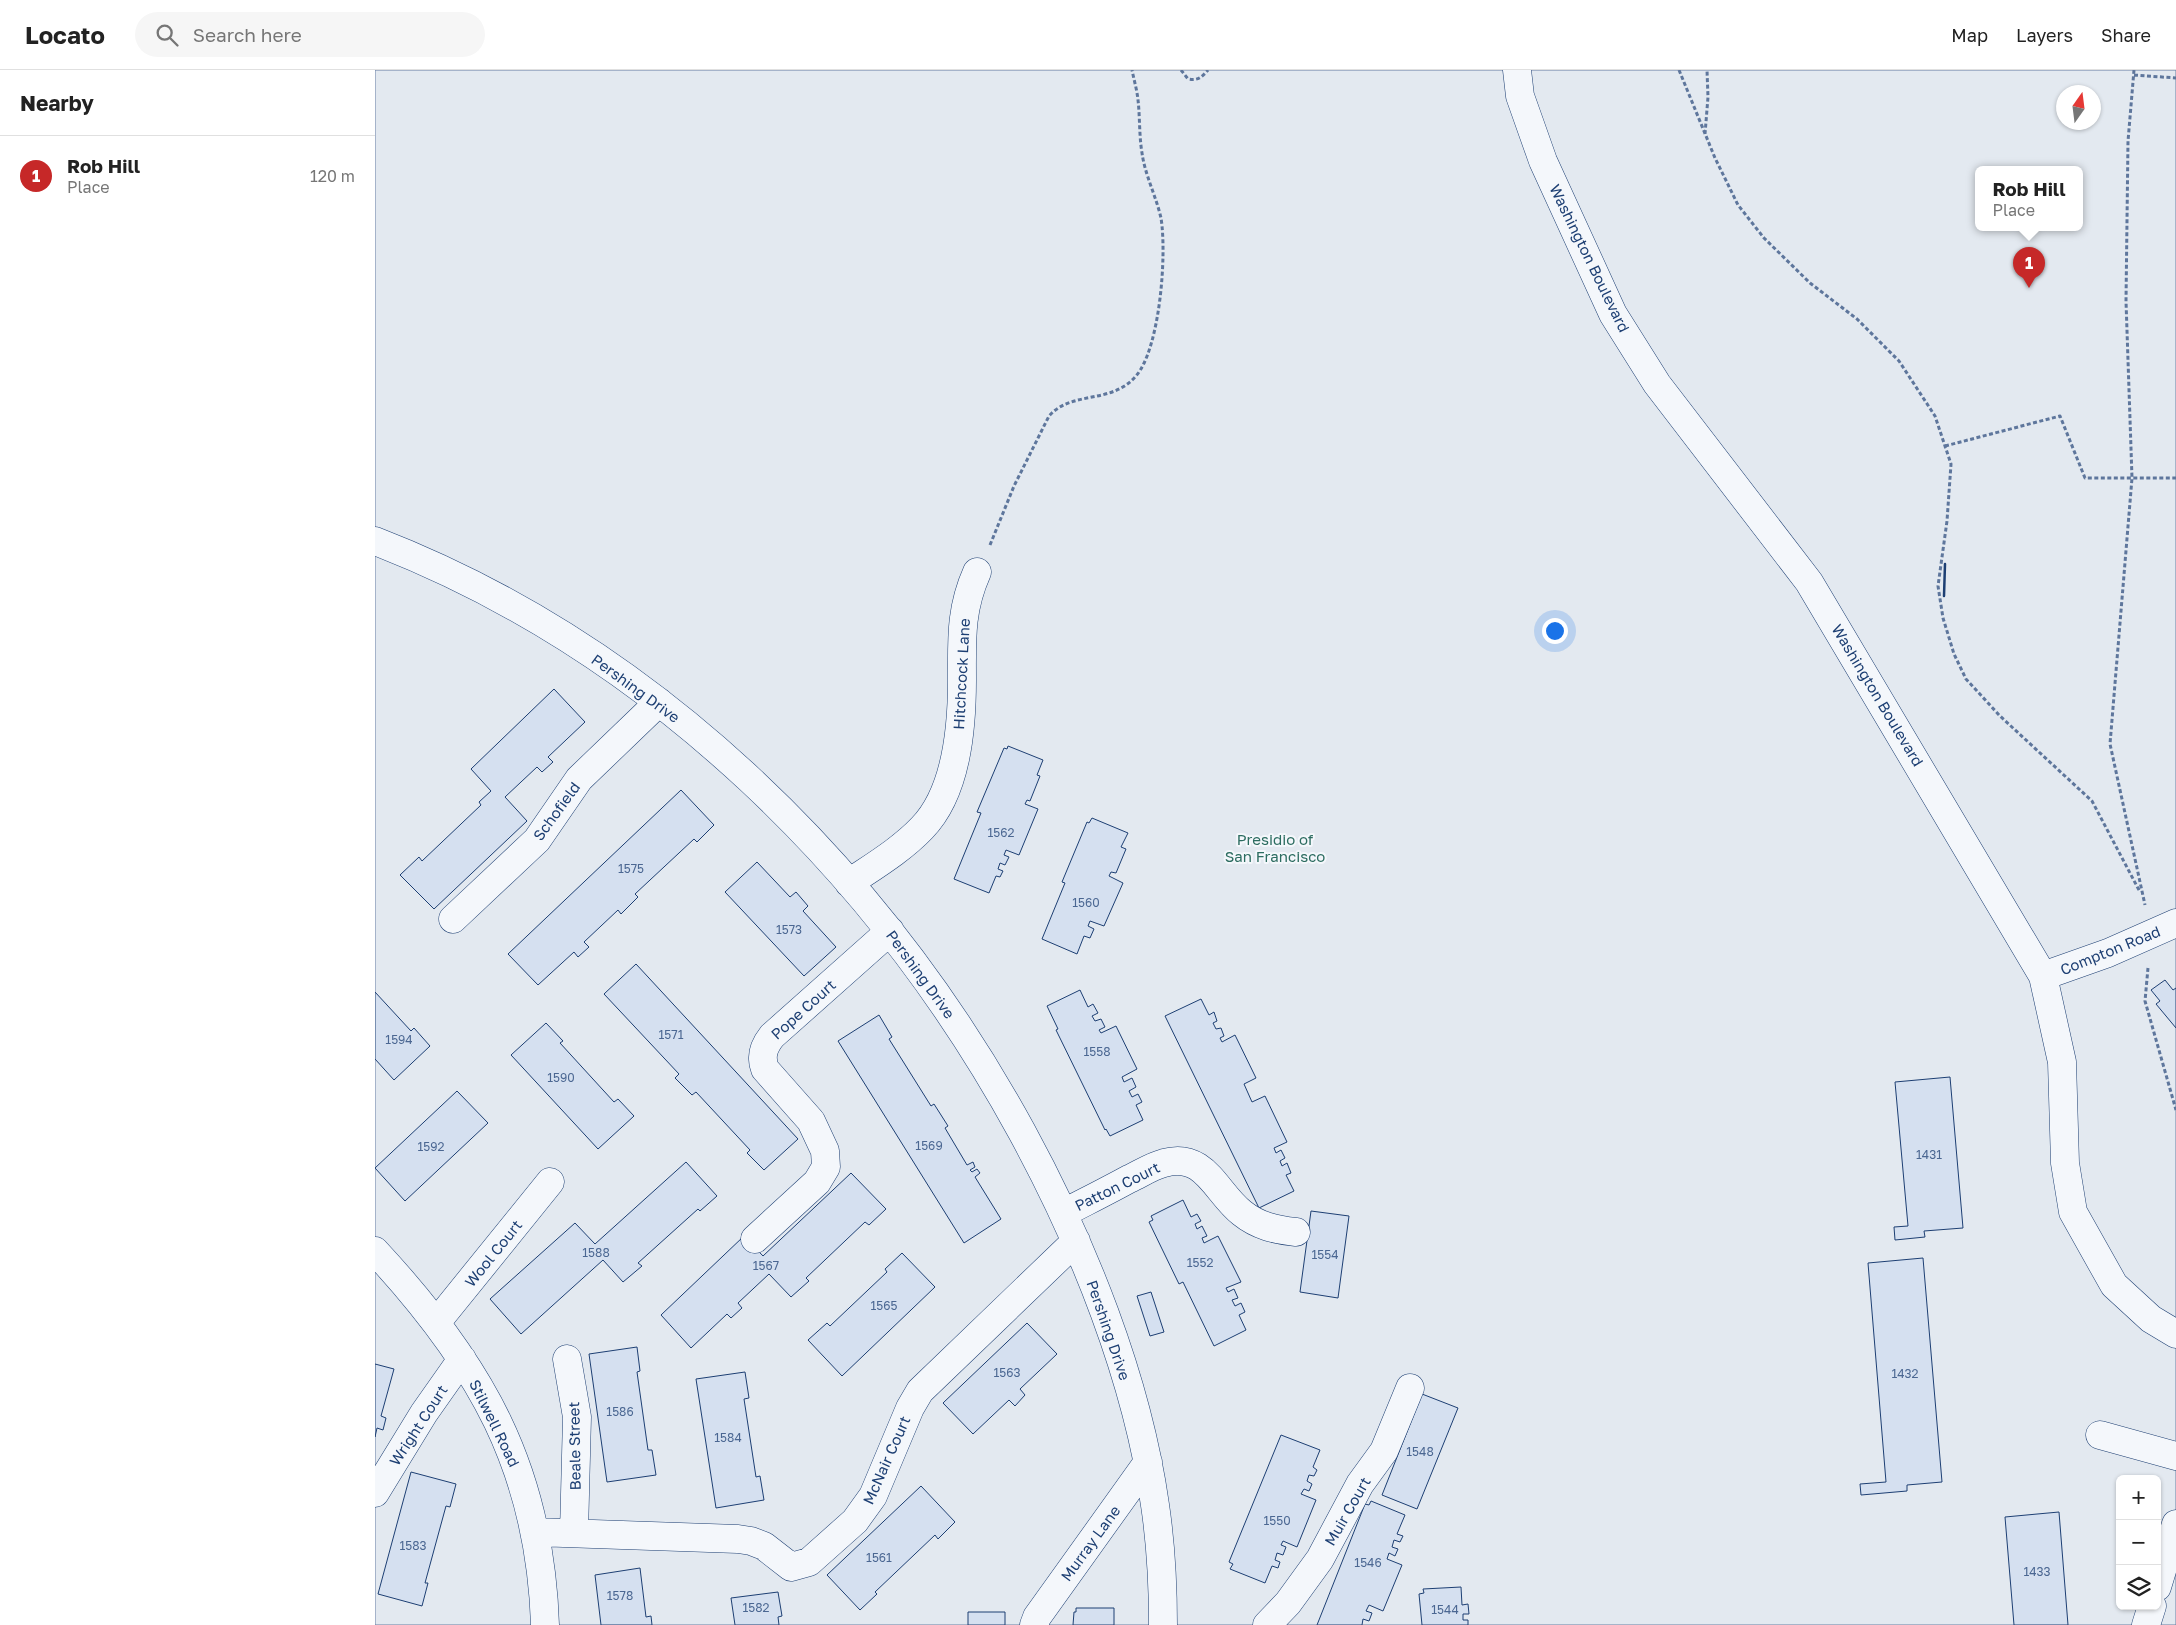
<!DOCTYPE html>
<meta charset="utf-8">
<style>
body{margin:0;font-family:"Golos Text",sans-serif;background:#f6f6f6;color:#222}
.controls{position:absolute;right:15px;bottom:15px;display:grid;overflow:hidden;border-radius:8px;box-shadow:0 1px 4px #0004}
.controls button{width:45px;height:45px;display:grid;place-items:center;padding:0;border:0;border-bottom:1px solid #e0e0e0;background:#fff;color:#222;font:25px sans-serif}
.compass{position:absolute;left:1681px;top:15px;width:45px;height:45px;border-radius:50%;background:#fff;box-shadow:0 1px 4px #0004;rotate:14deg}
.you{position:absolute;left:1179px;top:560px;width:18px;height:18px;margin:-12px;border:4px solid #fff;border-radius:50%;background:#1a73e8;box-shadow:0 0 0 8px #1a73e833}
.badge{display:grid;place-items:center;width:32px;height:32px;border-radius:50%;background:#c62828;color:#fff;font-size:16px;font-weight:700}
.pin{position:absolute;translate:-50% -41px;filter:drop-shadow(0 1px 2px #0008)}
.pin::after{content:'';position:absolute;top:26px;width:18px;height:15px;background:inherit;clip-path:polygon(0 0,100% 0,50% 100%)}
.popup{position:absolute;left:1600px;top:96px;width:108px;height:65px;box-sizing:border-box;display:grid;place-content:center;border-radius:8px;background:#fff;filter:drop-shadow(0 1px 4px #0005);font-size:16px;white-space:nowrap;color:#767676}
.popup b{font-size:19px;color:#222}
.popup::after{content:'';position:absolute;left:50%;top:100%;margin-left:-10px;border:10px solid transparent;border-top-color:#fff}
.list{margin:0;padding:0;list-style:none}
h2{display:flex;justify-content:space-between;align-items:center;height:65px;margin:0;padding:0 20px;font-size:21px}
h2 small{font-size:16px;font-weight:400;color:#767676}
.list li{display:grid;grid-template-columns:32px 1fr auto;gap:15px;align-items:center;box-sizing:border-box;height:80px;padding:0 20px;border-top:1px solid #e0e0e0}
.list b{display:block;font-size:19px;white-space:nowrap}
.list p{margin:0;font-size:16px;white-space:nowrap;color:#767676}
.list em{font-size:16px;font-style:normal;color:#767676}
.icon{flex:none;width:28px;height:28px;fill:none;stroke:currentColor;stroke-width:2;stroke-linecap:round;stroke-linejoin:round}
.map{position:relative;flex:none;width:1801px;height:1555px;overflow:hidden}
header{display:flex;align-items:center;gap:30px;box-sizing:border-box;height:70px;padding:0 25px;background:#fff;border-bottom:1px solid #e0e0e0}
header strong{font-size:24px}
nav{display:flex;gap:28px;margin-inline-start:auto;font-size:18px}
.search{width:350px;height:45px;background:#f6f6f6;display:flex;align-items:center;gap:12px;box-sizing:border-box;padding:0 18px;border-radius:28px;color:#767676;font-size:19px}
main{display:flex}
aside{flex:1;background:#fff}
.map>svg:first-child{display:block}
.green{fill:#e3e9f0;stroke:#687fa3;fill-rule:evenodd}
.building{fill:#d5e0f0;stroke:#1d3f73}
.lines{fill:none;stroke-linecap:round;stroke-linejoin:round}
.minor-casing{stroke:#1d3f73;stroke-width:29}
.path{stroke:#5e769c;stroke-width:3;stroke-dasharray:4 2.5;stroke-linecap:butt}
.minor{stroke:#f4f7fb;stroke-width:28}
.wall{stroke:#1d3f73;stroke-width:2.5}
.labels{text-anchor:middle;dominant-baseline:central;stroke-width:4;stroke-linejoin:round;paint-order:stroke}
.number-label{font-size:12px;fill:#4b6792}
.street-label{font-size:15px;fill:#1d3f73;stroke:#f4f7fb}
.park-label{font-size:15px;fill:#2c6c60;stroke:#f4f7fb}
</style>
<header>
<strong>Locato</strong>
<div class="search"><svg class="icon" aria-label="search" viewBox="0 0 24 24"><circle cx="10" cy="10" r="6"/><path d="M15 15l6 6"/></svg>Search here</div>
<nav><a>Map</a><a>Layers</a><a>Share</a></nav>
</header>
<main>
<aside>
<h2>Nearby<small></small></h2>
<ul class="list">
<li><span class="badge">1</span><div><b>Rob Hill</b><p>Place</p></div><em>120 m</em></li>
</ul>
</aside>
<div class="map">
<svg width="1801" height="1555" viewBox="0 0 1801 1555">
<rect width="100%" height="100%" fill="#f4f7fb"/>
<path class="green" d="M0,0H1801V1555H0ZM1688,22H1718V52H1688ZM1604,99H1704V157H1604ZM1745,1409H1782V1536H1745Z"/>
<path class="building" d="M179,619L210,652L173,687L178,692L167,702L162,697L130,727L152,751L59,839L25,805L44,787L47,791L106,735L104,732L116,721L96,699Z
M633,676L668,690L662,705L665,706L655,731L652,730L650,734L663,739L644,785L631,780L629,785L634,787L630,795L625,793L623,799L628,801L625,807L621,806L614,823L579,809L606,743L602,742L629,678L632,679Z
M306,720L339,755L322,772L319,769L260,824L263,827L246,844L243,840L209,872L214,877L203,887L199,882L163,915L133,884Z
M717,748L753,763L746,777L751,779L741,803L736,802L734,806L748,813L729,856L715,851L713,856L719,859L715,868L709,866L702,884L667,869L690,813L687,812L712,752L714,753Z
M382,792L415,827L421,822L433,836L428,841L461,877L429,906L350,822Z
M261,894L423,1069L389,1100L372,1083L375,1080L321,1022L317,1025L300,1008L304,1004L229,924Z
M1790,910L1798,920L1801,918V958L1781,934L1785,931L1776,920Z
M705,920L713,937L718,934L723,943L717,946L720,951L726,949L730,957L724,960L726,963L741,956L762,999L747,1007L749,1012L757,1008L761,1017L754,1021L757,1027L763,1024L767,1032L761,1035L768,1050L735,1066L731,1059L730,1060L681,960L683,959L672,936Z
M0,922L36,961L39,958L55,976L19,1010L0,989Z
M826,929L834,945L839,942L842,951L838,953L841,959L846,958L849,966L845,968L847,972L860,965L881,1008L869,1014L877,1032L890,1026L912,1072L899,1078L901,1083L906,1080L910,1088L905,1091L907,1096L912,1093L916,1103L911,1105L919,1121L884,1138L790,946Z
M504,945L517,967L514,969L556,1036L559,1034L573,1056L570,1058L592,1095L598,1092L600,1097L595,1100L597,1102L602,1099L605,1103L600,1107L626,1149L589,1173L463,971Z
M171,953L188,971L185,973L239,1032L243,1029L259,1046L223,1079L136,985Z
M1575,1007L1588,1158L1549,1161L1550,1167L1520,1170L1519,1157L1533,1156L1520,1012Z
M82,1021L113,1053L30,1131L0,1098Z
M311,1092L342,1126L325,1141L323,1139L263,1193L267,1196L248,1212L228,1190L146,1264L115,1229L200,1153L220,1174Z
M476,1103L511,1139L494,1155L490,1152L431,1208L434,1211L416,1227L394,1204L363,1233L367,1238L356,1248L352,1244L316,1278L286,1245L369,1166L388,1186Z
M808,1130L816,1147L822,1144L826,1151L820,1154L822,1159L827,1156L832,1166L827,1168L829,1173L843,1166L866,1212L851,1218L853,1222L859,1219L863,1228L857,1230L860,1236L866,1233L870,1242L864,1245L871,1260L839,1276L808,1212L804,1214L774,1152L778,1150L776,1146Z
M936,1141L974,1146L963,1228L925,1222Z
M527,1183L560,1217L467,1306L433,1270L452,1253L455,1256L512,1202L510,1199Z
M1548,1188L1567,1412L1532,1415V1421L1486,1425L1485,1414L1511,1412L1493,1193Z
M776,1222L789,1262L775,1266L762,1226Z
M652,1253L682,1284L645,1319L650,1325L640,1336L634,1330L598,1364L568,1333Z
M262,1277L265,1301L262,1302L273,1380H277L281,1405L232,1412L214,1284Z
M0,1294L19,1299L6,1346L11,1348L8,1360L2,1358L0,1367Z
M370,1302L374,1328L369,1329L381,1407L385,1406L389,1430L341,1438L321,1309Z
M1047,1324L1083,1338L1042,1439L1007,1425Z
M906,1365L945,1380L938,1397L942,1400L939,1406L934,1405L932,1411L937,1414L934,1421L929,1419L926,1424L941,1430L922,1477L908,1471L906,1475L911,1477L908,1485L902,1483L900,1490L905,1492L903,1498L897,1496L890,1513L855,1499L858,1494L854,1492Z
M36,1402L81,1414L75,1437L71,1436L50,1513H53L47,1536L3,1524Z
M546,1416L580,1452L563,1469L560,1465L500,1522L502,1524L485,1540L452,1505Z
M996,1431L1030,1445L1022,1464L1028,1466L1025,1472L1019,1470L1017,1477L1023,1479L1020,1486L1014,1483L1012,1489L1027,1495L1008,1541L994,1535L991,1541L997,1543L994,1551L988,1549L987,1555H942L990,1434L994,1435Z
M1684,1442L1693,1555H1639L1630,1447Z
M265,1498L271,1547L276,1546L277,1555H226L220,1505Z
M1086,1517L1087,1535L1093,1534L1094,1544H1088V1550H1093V1555H1047L1044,1524L1049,1523L1048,1519Z
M403,1522L407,1546L403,1547L404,1555H360L356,1528Z
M701,1538H739V1555H698L699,1542H701Z
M593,1542H630V1555H593Z"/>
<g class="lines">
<g class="minor-casing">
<path id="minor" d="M1142,0L1145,26L1168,91L1238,244L1282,314L1434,512L1668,906L1687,992L1690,1093L1698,1142L1739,1215L1776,1249L1801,1264
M0,471C279,579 505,802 647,1062C708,1174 762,1308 780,1435C786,1475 788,1515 788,1555
M474,813C499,796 526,780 547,758C582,722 587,658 587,610C587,570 585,540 602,502
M78,849L162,770L204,709L284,632
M1668,906L1733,883L1801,853
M689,1143C710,1132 732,1121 754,1109C765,1104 777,1096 789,1093C830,1081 841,1123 867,1143C883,1156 901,1160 921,1162
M380,1169L442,1112L451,1097L450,1081L436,1051L390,999C385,986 389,976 397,966L515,861
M0,1181C105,1294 165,1398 170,1555
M61,1253L175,1112
M192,1289L202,1347L199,1463
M1725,1365L1801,1386
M0,1423L49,1343L87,1289
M160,1462L363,1469L376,1471L389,1476L416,1497L434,1492L480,1451L498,1426L535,1338L545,1321L701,1171
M1782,1517L1801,1454
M659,1555L662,1547L773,1392
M892,1555L913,1533L945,1489L985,1414L1009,1381L1035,1318
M1771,1555L1777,1536"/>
</g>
<path class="path" d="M806,0L813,9C823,11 827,7 833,0
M1304,0L1340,88L1363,135L1389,168L1435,213L1482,249L1524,291L1560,346L1576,394L1572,451L1563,516L1568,548L1579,584L1591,609L1625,646L1717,731L1765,822
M1759,0L1753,71L1751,231L1757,408L1735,674L1770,835
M1759,5L1801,8
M1330,64L1333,27L1332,0
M1570,376L1685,346L1710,408H1801
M615,475L639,416L674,346C697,320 736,335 761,306C785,278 792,185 786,148C781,126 770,105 767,83C764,65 765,47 763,30C762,20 759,10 757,0
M1773,898L1770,931L1801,1040"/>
<use href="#minor" class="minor"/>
<path class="wall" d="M1569,526L1570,494"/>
</g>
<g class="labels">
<g class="number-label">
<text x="626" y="762">1562</text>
<text x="256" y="798">1575</text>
<text x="711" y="832">1560</text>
<text x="414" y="859">1573</text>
<text x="296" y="964">1571</text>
<text x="24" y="969">1594</text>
<text x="722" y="981">1558</text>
<text x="186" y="1007">1590</text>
<text x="554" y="1075">1569</text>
<text x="56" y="1076">1592</text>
<text x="1554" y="1084">1431</text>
<text x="221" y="1182">1588</text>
<text x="950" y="1184">1554</text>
<text x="825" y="1192">1552</text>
<text x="391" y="1195">1567</text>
<text x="509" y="1235">1565</text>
<text x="632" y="1302">1563</text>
<text x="1530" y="1303">1432</text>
<text x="245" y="1341">1586</text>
<text x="353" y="1367">1584</text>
<text x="1045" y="1381">1548</text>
<text x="902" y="1450">1550</text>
<text x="38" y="1475">1583</text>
<text x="504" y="1487">1561</text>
<text x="993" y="1492">1546</text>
<text x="1662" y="1501">1433</text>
<text x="245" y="1525">1578</text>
<text x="381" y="1537">1582</text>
<text x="1070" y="1539">1544</text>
</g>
<g class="street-label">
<text transform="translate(1215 188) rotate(64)">Washington Boulevard</text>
<text transform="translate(586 604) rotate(-87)">Hitchcock Lane</text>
<text transform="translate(261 618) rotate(36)">Pershing Drive</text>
<text transform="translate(1503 625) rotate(59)">Washington Boulevard</text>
<text transform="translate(181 741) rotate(-54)">Schofield</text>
<text transform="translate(1735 880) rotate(-22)">Compton Road</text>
<text transform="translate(546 904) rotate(54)">Pershing Drive</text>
<text transform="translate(428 939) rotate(-42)">Pope Court</text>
<text transform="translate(742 1116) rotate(-26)">Patton Court</text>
<text transform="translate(118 1183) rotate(-51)">Wool Court</text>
<text transform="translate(734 1260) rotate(71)">Pershing Drive</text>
<text transform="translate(120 1353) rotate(64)">Stilwell Road</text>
<text transform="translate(43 1355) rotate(-57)">Wright Court</text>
<text transform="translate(199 1376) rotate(-91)">Beale Street</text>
<text transform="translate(511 1390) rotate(-66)">McNair Court</text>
<text transform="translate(972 1441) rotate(-60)">Muir Court</text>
<text transform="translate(715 1473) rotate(-54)">Murray Lane</text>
</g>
<g class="park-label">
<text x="900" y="769">Presidio of<tspan x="900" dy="17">San Francisco</tspan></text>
</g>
</g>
</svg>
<div class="controls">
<button>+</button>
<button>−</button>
<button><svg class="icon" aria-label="layers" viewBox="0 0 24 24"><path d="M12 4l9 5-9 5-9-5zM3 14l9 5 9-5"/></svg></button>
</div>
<svg class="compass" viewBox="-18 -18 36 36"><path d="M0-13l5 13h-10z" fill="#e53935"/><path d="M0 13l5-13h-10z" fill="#767676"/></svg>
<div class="you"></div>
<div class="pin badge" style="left:1654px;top:218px">1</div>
<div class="popup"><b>Rob Hill</b>Place</div>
</div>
</main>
